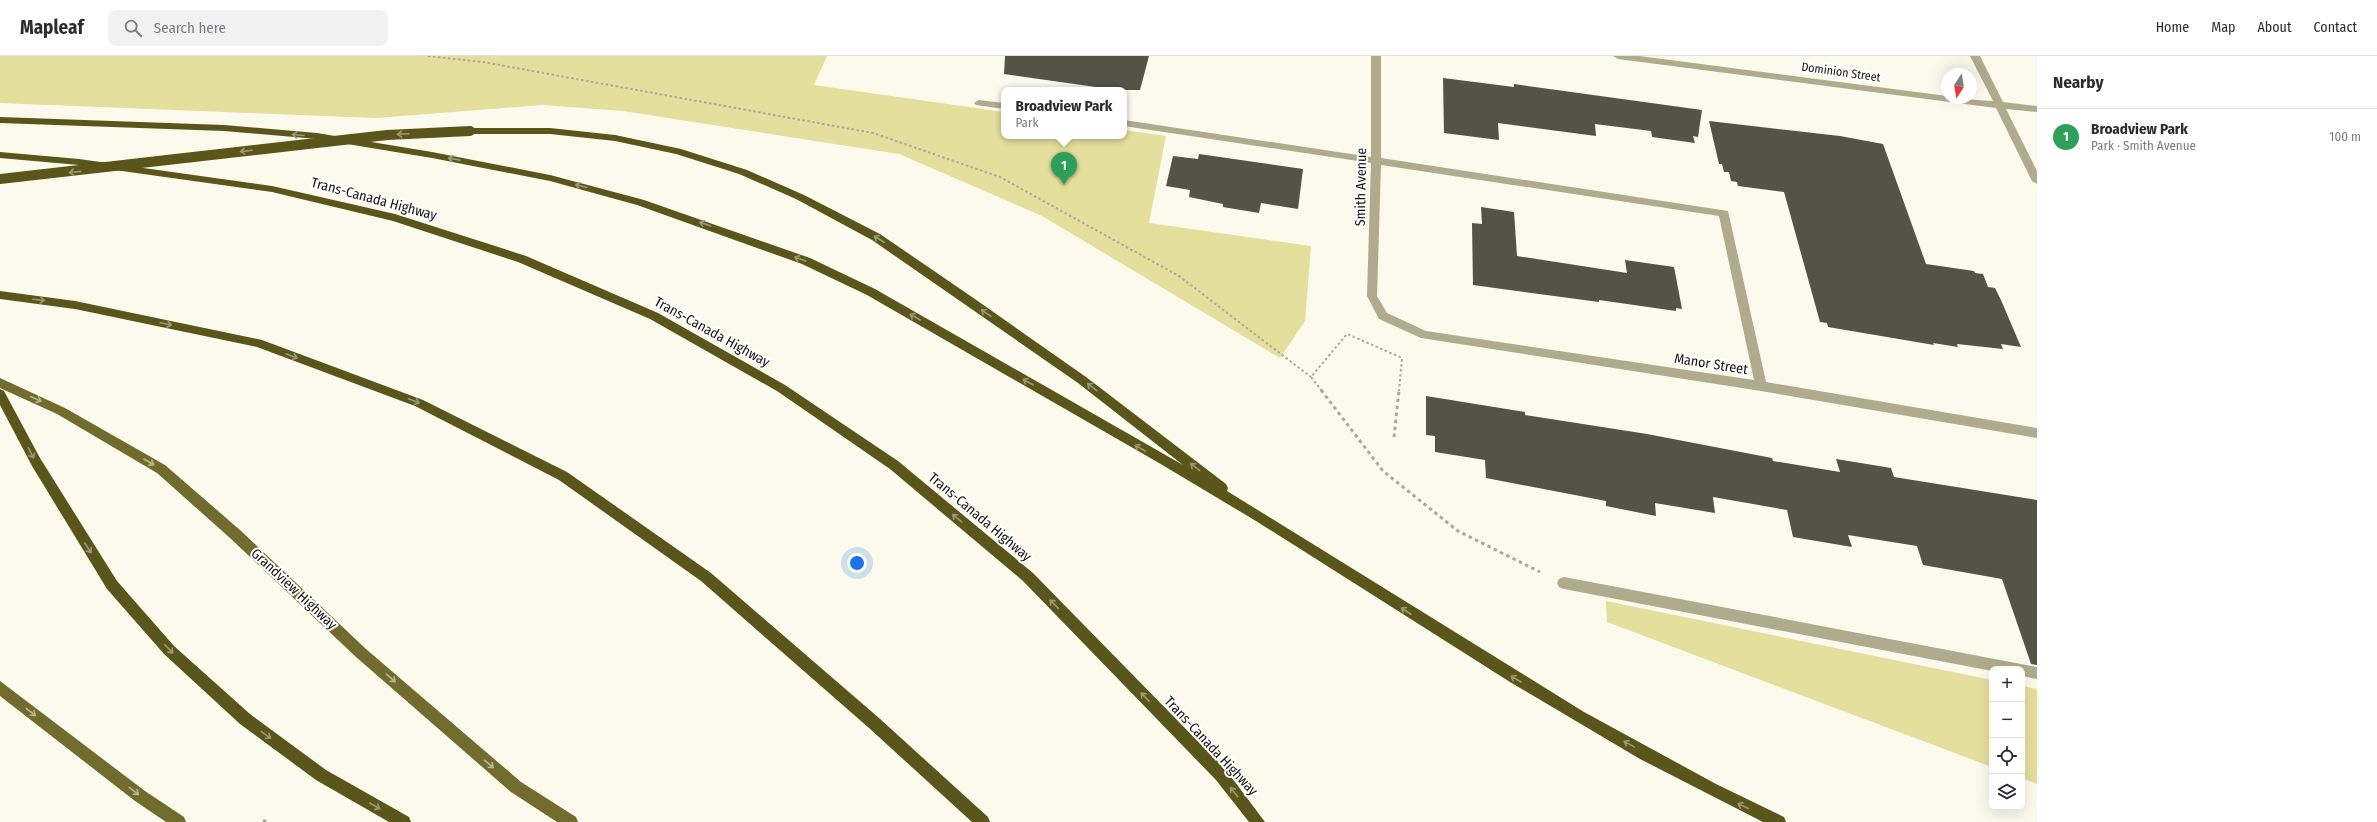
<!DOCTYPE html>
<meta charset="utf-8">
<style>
body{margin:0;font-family:"Fira Sans Condensed",sans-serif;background:#f2f2f3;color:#2b2b33}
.controls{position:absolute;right:12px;bottom:12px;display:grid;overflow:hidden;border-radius:8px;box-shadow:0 4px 16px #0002}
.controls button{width:36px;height:36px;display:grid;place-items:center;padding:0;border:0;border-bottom:1px solid #e1e1e2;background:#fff;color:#2b2b33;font:20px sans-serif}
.compass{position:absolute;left:1941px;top:12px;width:36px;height:36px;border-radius:50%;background:#fff;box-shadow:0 4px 16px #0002;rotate:192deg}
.you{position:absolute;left:857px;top:507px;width:14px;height:14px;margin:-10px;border:3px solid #fff;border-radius:50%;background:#1a73e8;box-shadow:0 0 0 6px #1a73e833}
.badge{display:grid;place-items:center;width:26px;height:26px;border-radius:50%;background:#0f766e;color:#fff;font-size:13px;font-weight:700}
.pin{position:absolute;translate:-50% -33px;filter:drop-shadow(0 1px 2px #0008)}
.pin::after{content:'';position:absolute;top:21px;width:14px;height:12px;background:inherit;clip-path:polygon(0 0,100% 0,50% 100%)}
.popup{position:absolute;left:1001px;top:31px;width:126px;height:52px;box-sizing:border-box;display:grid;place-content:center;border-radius:8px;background:#fff;filter:drop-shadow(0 1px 3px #0005);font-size:13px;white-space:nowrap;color:#7c7c81}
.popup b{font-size:15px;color:#2b2b33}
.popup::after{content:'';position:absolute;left:50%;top:100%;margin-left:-8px;border:8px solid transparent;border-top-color:#fff}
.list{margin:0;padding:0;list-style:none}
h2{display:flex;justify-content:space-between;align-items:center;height:52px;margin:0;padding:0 16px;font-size:17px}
h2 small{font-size:13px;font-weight:400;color:#7c7c81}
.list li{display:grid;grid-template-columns:26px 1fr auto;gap:12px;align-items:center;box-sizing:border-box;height:56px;padding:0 16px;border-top:1px solid #e1e1e2}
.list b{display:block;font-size:15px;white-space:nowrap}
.list p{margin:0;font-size:13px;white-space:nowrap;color:#7c7c81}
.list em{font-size:13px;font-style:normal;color:#7c7c81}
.icon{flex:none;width:22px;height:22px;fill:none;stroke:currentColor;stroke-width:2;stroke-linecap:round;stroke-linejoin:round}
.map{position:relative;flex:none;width:2037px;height:766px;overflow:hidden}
header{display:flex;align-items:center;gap:24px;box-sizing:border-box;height:56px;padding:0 20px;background:#fff;border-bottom:1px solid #e1e1e2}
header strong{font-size:19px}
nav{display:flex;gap:22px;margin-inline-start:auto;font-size:14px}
.search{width:280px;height:36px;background:#f2f2f3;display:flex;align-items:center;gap:10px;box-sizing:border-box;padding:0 14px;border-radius:8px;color:#7c7c81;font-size:15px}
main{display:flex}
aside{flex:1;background:#fff}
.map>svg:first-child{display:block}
.green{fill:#e4df9c}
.building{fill:#535346}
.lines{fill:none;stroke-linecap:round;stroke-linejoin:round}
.path-far1{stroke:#aaa99e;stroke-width:2;stroke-dasharray:2.5 2.5;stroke-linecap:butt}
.path{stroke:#aaa99e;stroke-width:3;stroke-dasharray:3.5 3.5;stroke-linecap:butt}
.minor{fill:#aeac8c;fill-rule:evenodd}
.major{fill:#716c2e;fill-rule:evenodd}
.highway{fill:#5a551a;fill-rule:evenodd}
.highway-bridge{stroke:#5a551a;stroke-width:10}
.oneway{stroke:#9c9976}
.oneway2{stroke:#b8b696}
.labels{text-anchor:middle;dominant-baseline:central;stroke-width:4;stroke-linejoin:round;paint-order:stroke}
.far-street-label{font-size:12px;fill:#15140f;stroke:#fff}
.street-label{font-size:14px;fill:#15140f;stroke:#fff}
</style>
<header>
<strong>Mapleaf</strong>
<div class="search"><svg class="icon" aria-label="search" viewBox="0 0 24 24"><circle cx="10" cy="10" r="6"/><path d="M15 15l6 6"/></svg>Search here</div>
<nav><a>Home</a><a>Map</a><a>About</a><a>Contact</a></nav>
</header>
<main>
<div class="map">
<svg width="2037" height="766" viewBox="0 0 2037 766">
<rect width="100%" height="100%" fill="#fbfaec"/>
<path class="green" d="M0,0H827L814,29L1004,56V80H1124V74L1166,80L1149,167L1311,190L1305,265L1280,302L1042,160L899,98L623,55L543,49L376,62L0,47Z
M1606,545L1992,624V711L1607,566Z
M2022,630L2037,633V728L2022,722Z"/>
<path class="building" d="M1005,0H1149L1140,34H1117L1004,18Z
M1443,22L1514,31V28L1702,54L1698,81L1693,80L1695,87L1652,81L1651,75L1595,68L1596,80L1498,67L1499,84L1444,77Z
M1709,65L1840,80L1883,88L1926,208L1974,215L1975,217L1983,218L1988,231L1995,232L2001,244L2021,291L2001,288L2003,293L1957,288L1958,291L1933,287L1934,289L1828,271L1827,267L1820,266L1784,136L1738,130L1737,126L1731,125L1729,116H1724L1722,108H1719Z
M1199,98L1303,113L1298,153L1261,147L1259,157L1223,151V148L1189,141L1190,134L1166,130L1173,100L1198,103Z
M1481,151L1514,156L1517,200L1627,217L1625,204L1674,211L1682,253L1676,252V255L1599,244V246L1473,229L1472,167L1482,168Z
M1426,340L1525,356V359L1647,378L1772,402L1773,405L1840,416L1836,403L1891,412L1894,421L2037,444V609L2031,608L2002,523L1923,509L1917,490L1848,479L1852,491L1793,481L1787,454L1713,441L1715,457L1655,447L1656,460L1606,450V445L1486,422L1485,404L1435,396V380L1426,379Z"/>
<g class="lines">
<path class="path-far1" d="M428,0L483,6L873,77L1000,121L1179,220L1311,321
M1322,335L1311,321L1347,278L1402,302L1399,335"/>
<path class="path" d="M1321,334L1383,415L1458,475L1540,516
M1394,381L1399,334
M263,764L267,766"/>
<path class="minor" d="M1371,0H1381V102L1728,155L1766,326L2037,372V382L1761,335L1421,282L1379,263L1367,240L1371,107L1124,70V64L1371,101ZM1381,109L1719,160L1754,324L1426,275L1387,257L1377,240Z
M1613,0H1639L1947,40V42L1993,45L1970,0H1980L2003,46L2037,50V56L2006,53L2037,115V128L2032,125L1996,52L1618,3Z
M979,44L1004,47V53L976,49L974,47Z
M1564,521L2037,611V623L2022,620V613H1992V615L1564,533L1559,531L1557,527L1559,523Z"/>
<path class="major" d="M0,322L65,352L165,409L240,474L366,593L521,726L576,761L578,766H557L511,736L356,601L230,482L157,417L57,358L0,332Z
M0,625L145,735L184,761L186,766H166L135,745L0,640Z"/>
<path class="highway" d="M0,61L224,69L317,77L432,96L550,119L644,144L810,202L875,233L1183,409L1078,327L872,184L796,143L739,118L676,98L615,85L550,78H470L465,75L470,72H550L615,79L681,93L747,114L804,139L880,178L972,241L1086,321L1226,428L1228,432L1227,435L1584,656L1716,728L1784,761L1786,766H1763L1640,703L1510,626L1256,465L1159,407L867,239L802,208L637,149L550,125L432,102L317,83L224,75L0,67Z
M0,96L79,103L272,130L395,158L526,200L658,257L785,329L898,405L1033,517L1226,714L1265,766H1249L1216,724L1023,525L890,413L777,335L650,263L518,206L393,165L272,136L79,109L0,102Z
M0,235L75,245L262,284L423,344L567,416L711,517L879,662L988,761L990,766H972L869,672L701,525L559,424L415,350L257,291L75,253L0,243Z
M0,333L4,335L40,402L117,525L174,590L250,658L326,714L409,761L411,766H389L316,724L240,668L164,598L107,533L32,410L0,349Z"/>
<path class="highway-bridge" d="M0,123L387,79L470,75"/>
</g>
<defs><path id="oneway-shaft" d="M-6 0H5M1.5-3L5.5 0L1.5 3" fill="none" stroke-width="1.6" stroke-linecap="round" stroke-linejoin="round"/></defs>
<g class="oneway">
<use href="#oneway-shaft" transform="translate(403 78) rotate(177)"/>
<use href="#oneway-shaft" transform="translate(298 79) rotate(-175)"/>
<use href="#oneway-shaft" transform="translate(246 95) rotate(173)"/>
<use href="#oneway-shaft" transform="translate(454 103) rotate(-169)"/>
<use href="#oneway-shaft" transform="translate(75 116) rotate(174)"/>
<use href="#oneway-shaft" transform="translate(581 130) rotate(-165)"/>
<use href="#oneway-shaft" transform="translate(705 168) rotate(-161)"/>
<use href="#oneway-shaft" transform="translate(879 183) rotate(-147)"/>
<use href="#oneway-shaft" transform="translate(800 203) rotate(-160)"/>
<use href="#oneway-shaft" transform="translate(39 244) rotate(7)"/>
<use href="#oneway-shaft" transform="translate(986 257) rotate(-145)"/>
<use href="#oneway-shaft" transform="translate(915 261) rotate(-150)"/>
<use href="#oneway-shaft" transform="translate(166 268) rotate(12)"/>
<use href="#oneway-shaft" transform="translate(292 300) rotate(20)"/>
<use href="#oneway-shaft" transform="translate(1028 326) rotate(-150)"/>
<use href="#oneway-shaft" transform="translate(1092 331) rotate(-142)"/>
<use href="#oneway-shaft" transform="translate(414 345) rotate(21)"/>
<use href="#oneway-shaft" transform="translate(1140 392) rotate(-150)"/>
<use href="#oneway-shaft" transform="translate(31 397) rotate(63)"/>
<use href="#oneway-shaft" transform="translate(1195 411) rotate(-142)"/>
<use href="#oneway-shaft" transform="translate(957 462) rotate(-140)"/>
<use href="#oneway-shaft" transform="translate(88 492) rotate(57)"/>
<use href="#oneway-shaft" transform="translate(1054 548) rotate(-134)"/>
<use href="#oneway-shaft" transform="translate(1406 555) rotate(-147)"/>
<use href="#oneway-shaft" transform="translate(169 593) rotate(46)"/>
<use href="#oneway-shaft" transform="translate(1516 623) rotate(-150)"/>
<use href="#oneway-shaft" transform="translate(1145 641) rotate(-134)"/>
<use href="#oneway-shaft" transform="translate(266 679) rotate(36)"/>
<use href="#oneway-shaft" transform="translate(1629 688) rotate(-151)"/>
<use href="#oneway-shaft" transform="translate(1234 736) rotate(-129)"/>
<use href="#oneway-shaft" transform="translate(375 750) rotate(30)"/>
<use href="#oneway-shaft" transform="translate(1743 750) rotate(-155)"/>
</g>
<g class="oneway2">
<use href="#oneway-shaft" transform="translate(36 343) rotate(25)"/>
<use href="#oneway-shaft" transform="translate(149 406) rotate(30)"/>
<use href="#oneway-shaft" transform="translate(391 622) rotate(41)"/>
<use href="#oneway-shaft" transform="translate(31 656) rotate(38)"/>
<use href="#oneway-shaft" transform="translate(489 708) rotate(41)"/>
<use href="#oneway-shaft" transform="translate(134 735) rotate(38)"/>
</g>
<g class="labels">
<g class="far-street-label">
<text transform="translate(1841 16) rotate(8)">Dominion Street</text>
</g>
<g class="street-label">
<text transform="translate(1361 131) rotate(-89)">Smith Avenue</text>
<text transform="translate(374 143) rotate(15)">Trans-Canada Highway</text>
<text transform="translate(712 276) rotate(29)">Trans-Canada Highway</text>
<text transform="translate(1711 308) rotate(9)">Manor Street</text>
<text transform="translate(980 461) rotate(40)">Trans-Canada Highway</text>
<text transform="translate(294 533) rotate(43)">Grandview Highway</text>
<text transform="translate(1211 690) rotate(47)">Trans-Canada Highway</text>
</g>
</g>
</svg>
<div class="controls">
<button>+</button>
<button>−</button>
<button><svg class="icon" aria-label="locate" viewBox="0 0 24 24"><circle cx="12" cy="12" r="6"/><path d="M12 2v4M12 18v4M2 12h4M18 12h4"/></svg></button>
<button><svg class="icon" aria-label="layers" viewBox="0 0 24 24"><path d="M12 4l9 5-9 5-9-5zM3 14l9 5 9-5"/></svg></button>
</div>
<svg class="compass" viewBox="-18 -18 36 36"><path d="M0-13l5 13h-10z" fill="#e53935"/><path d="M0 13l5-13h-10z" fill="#7c7c81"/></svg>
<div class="you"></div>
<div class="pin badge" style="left:1064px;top:129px;background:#2e9e5b">1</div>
<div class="popup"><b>Broadview Park</b>Park</div>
</div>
<aside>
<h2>Nearby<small></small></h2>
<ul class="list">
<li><span class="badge" style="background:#2e9e5b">1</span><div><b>Broadview Park</b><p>Park · Smith Avenue</p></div><em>100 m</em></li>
</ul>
</aside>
</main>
